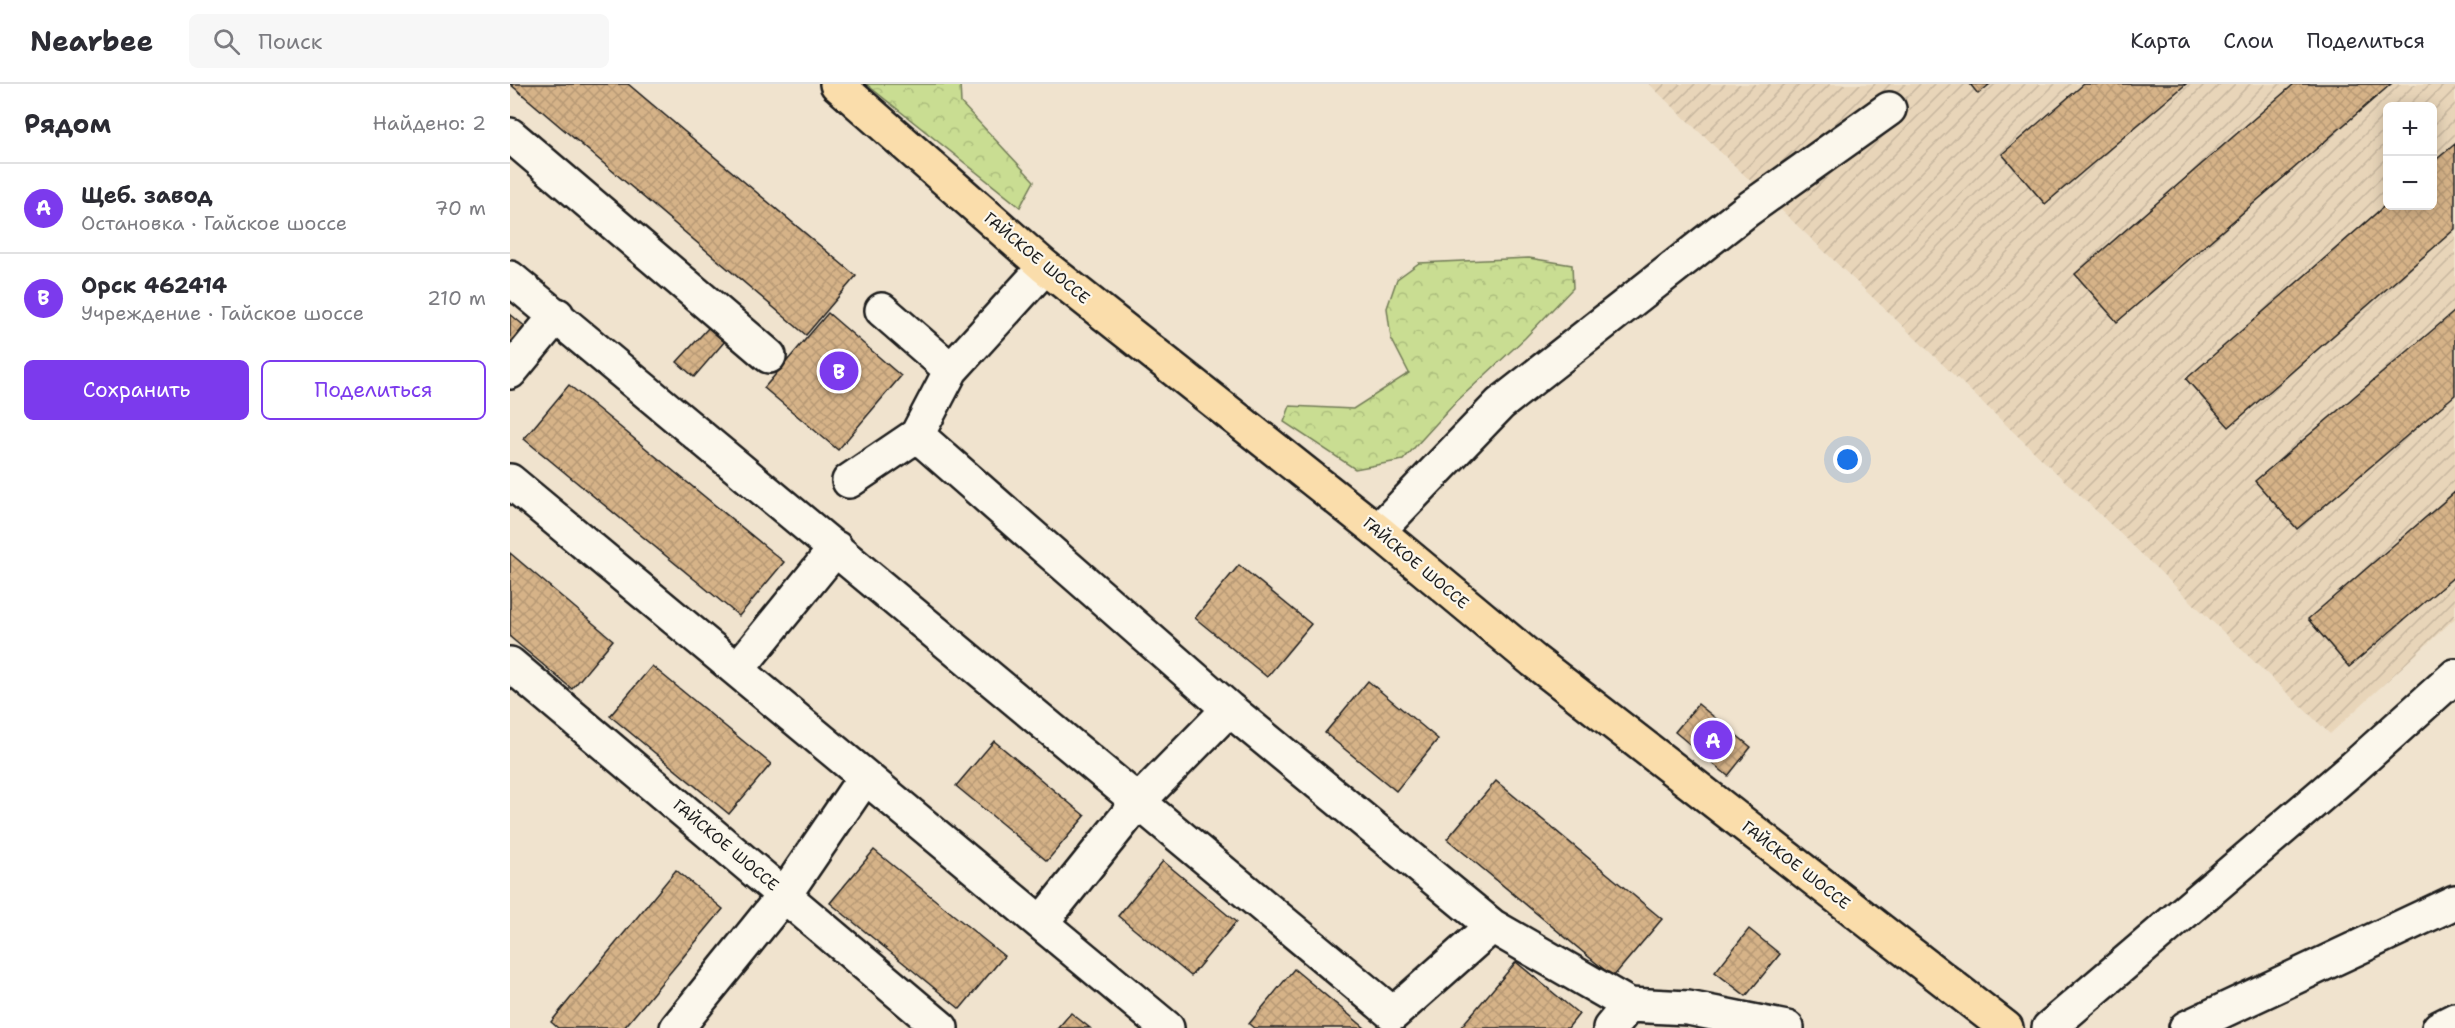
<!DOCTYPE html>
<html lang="ru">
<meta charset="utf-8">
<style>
body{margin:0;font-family:"Shantell Sans",sans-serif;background:#f7f7f7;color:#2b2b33}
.controls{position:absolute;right:18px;top:18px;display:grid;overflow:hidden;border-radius:9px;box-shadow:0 3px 15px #0003}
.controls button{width:54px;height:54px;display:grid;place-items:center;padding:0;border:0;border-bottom:2px solid #e1e1e2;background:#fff;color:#2b2b33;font:30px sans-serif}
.you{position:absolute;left:1338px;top:376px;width:21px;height:21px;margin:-15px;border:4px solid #fff;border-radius:50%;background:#1a73e8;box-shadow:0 0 0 9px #1a73e833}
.badge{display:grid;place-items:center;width:39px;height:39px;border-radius:50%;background:#7c3aed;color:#fff;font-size:20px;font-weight:700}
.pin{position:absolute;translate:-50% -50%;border:3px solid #fff;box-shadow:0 2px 6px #0006}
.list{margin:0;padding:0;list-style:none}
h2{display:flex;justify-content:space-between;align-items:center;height:78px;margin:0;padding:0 24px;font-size:26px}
h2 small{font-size:20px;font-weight:400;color:#7c7c81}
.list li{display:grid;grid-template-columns:39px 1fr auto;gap:18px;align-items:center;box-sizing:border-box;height:90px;padding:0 24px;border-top:2px solid #e1e1e2}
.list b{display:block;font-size:22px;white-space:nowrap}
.list p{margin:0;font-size:20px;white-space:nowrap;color:#7c7c81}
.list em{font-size:20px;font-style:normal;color:#7c7c81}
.actions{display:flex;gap:12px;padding:18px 24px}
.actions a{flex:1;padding:14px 0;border:2px solid #7c3aed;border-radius:9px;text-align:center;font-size:21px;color:#7c3aed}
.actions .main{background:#7c3aed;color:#fff}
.icon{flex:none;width:33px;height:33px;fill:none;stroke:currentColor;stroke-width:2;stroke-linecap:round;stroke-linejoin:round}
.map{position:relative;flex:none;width:1945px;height:944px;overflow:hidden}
header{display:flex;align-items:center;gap:36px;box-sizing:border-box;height:84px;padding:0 30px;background:#fff;border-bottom:2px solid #e1e1e2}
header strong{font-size:28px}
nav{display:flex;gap:33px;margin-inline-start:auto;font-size:21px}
.search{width:420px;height:54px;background:#f7f7f7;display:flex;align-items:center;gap:15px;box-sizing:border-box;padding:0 21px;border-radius:9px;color:#7c7c81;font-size:22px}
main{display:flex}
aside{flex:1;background:#fff}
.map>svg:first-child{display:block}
.industrial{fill:url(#industrial-furrows);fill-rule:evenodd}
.forest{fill:url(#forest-crowns);stroke:#727c57;stroke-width:1.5}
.building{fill:url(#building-cross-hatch);stroke:#1c1c1c;stroke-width:1.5}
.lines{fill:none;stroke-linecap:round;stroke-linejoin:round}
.minor-casing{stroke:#1c1c1c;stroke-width:38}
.major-casing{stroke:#1c1c1c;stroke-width:38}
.minor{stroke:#fbf7ec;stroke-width:33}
.major{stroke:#faddab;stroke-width:33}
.labels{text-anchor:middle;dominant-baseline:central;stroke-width:4.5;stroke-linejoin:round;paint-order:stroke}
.street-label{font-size:16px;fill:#1c1c1c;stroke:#fbf7ec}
</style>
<header>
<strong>Nearbee</strong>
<div class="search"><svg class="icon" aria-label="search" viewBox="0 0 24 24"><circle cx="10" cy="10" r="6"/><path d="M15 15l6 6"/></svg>Поиск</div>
<nav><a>Карта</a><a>Слои</a><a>Поделиться</a></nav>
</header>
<main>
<aside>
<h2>Рядом<small>Найдено: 2</small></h2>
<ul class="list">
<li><span class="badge">A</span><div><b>Щеб. завод</b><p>Остановка · Гайское шоссе</p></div><em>70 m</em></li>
<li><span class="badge">B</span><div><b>Орск 462414</b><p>Учреждение · Гайское шоссе</p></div><em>210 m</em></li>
</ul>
<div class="actions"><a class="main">Сохранить</a><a>Поделиться</a></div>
</aside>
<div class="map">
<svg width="1945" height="944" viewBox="0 0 1945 944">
<defs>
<pattern id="industrial-furrows" width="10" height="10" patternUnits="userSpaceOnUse" patternTransform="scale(1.5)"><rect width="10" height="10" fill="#e8d5b9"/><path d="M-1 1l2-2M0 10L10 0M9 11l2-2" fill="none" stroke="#c6b69e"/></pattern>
<pattern id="forest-crowns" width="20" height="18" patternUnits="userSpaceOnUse" patternTransform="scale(1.5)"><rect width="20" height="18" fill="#c9dd92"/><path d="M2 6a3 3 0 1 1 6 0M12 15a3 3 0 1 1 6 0" fill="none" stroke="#acbd7d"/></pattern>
<pattern id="building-cross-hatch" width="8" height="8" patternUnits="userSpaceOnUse" patternTransform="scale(1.5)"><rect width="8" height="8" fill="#d6b388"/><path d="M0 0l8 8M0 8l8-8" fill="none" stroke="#b79975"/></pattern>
</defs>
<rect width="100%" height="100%" fill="#f0e3ce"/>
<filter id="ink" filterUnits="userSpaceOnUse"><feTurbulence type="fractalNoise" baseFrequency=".0167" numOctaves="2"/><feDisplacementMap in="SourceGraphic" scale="12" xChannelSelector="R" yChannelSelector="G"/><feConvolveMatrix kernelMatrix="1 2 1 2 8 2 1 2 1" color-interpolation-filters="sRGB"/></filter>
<g filter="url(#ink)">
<path class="industrial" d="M1139,0H1945V534L1820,650ZM1878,22H1922V122H1878Z"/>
<path class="forest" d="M356,0H450L451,19L524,97L510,123Z
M1019,174L1062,181L1063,204L1015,254L947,317L893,376L845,385L774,338L780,322L843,325L899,289L881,254L877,224L887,195L909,179Z"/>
<path class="building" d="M0,0H118L346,192L296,251Z
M1460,0H1480L1468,10Z
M1574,0H1676L1535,120L1492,70Z
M1784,0H1881L1607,238L1565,190Z
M1945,60V145L1719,343L1676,295L1878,119V122H1922V79Z
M1945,227V311L1787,445L1745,397Z
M318,229L391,292L328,366L254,304Z
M0,230L17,244L0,263Z
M199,243L215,257L184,293L167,278Z
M59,301L274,478L229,532L14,355Z
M1945,408V492L1839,583L1798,535Z
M0,469L103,556L62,605L0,553Z
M729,481L801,540L757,593L685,534Z
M142,582L261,680L219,730L100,632Z
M858,597L928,655L886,707L815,649Z
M1188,620L1241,663L1218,692L1165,648Z
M484,657L575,732L537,777L446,702Z
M986,697L1152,835L1103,893L937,755Z
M364,766L494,872L450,925L320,819Z
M653,777L726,838L681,892L608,832Z
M166,786L213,825L114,944H48L41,938Z
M1239,845L1270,870L1236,912L1205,888Z
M1006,878L1069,930L1058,944H950Z
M784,885L855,944H744L739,940Z
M561,929L580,944H548Z"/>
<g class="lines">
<g class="minor-casing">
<path id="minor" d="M0,51L259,272
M0,194L883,930L982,842
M372,226L441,286L535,183
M0,288L47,231
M407,351L719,625L982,842L1119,921
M0,397L657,944
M339,397L407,351L441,286
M868,447L990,320L1237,126L1379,25
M0,580L431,944
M227,586L326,464
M531,839L629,717L719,625
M167,944L275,810L355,693
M1100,944L1119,921L1178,924L1277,944
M1539,944L1844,683L1945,592
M1676,944L1945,818
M1929,944L1945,936"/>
</g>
<g class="major-casing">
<path id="major" d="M327,0L535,183L868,447L1024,577L1496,944"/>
</g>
<use href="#minor" class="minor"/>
<use href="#major" class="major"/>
</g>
</g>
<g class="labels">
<g class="street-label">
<text transform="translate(527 174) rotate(40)">ГАЙСКОЕ ШОССЕ</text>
<text transform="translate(906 479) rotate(40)">ГАЙСКОЕ ШОССЕ</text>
<text transform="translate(216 761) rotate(40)">ГАЙСКОЕ ШОССЕ</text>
<text transform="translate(1286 781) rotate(38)">ГАЙСКОЕ ШОССЕ</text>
</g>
</g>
</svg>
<div class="controls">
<button>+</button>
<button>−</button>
</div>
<div class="you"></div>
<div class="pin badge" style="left:1203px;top:656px">A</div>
<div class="pin badge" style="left:329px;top:287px">B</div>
</div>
</main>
